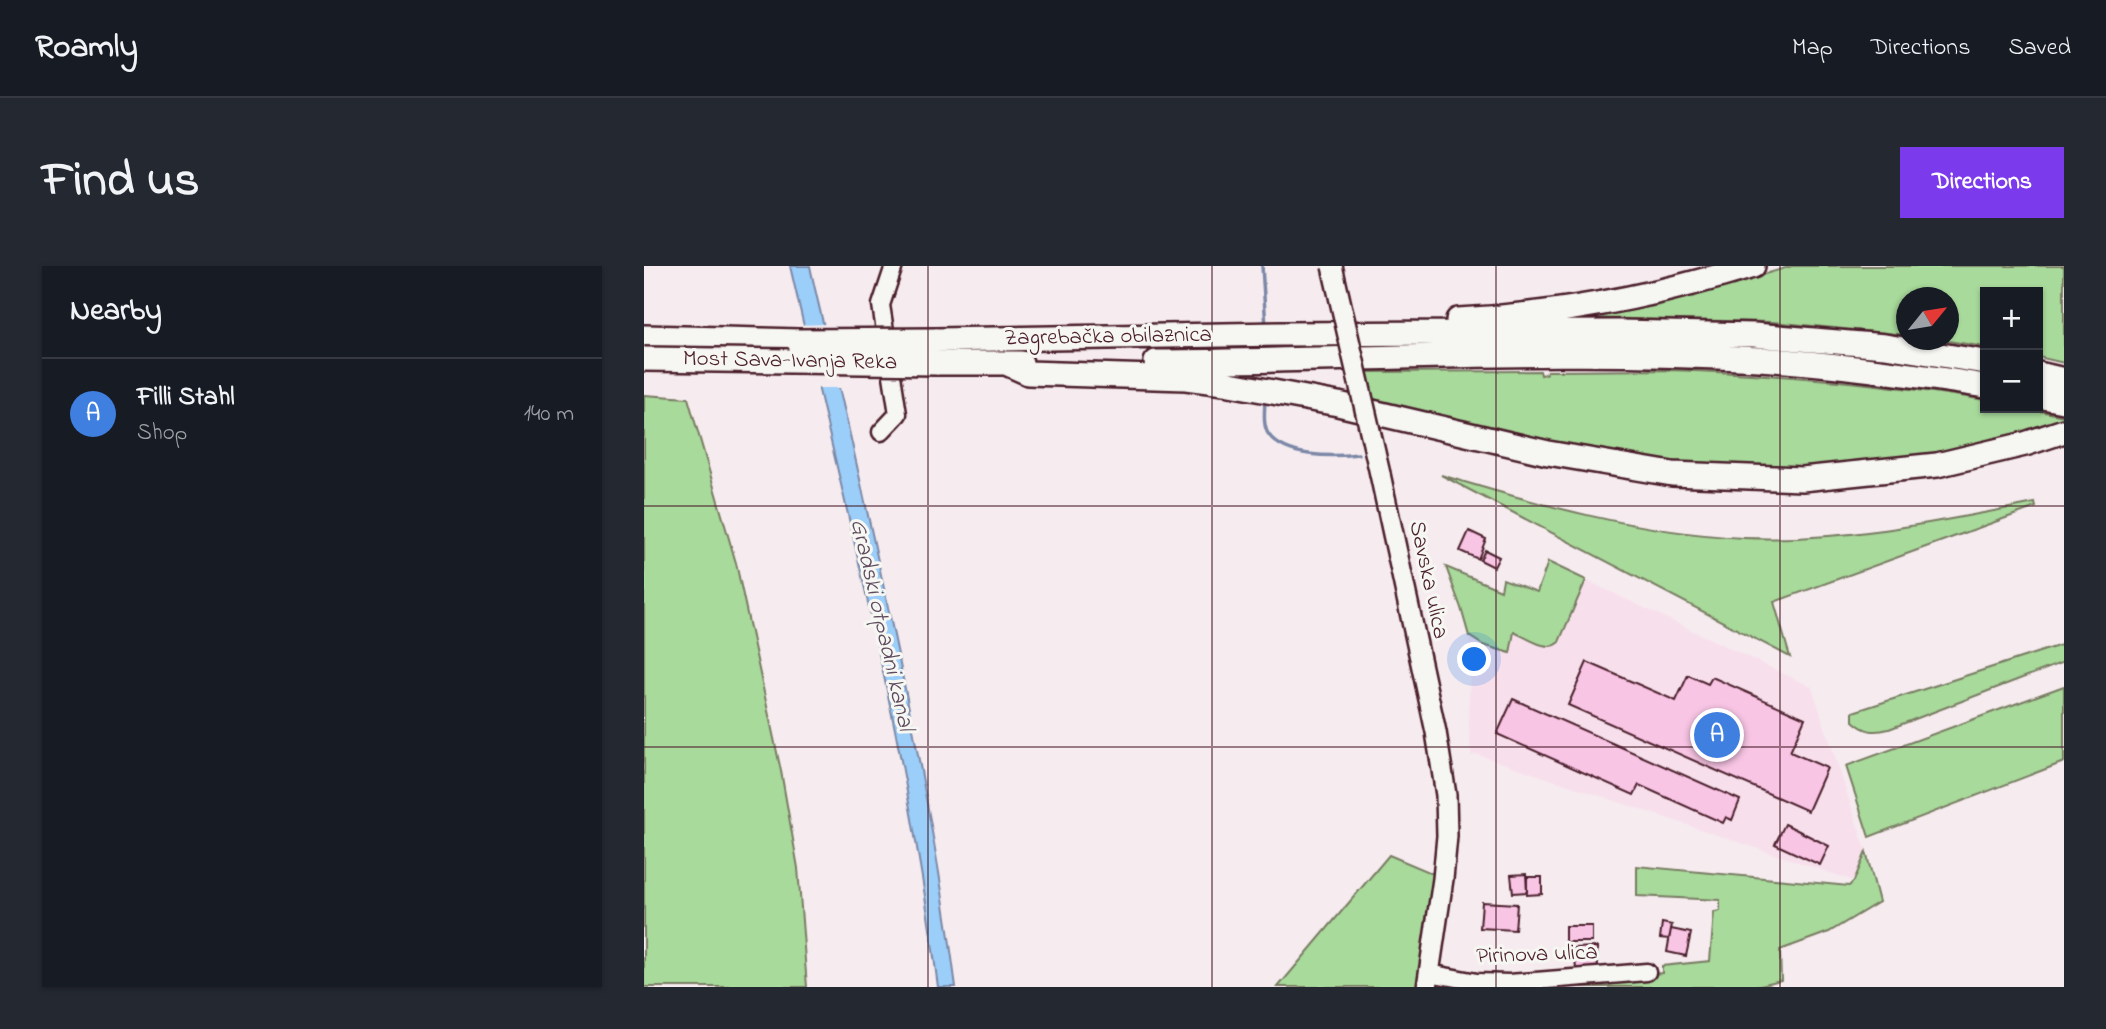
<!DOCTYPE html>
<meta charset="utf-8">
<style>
body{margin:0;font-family:"Indie Flower",sans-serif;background:#242831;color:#f1f3f6}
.controls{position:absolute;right:21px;top:21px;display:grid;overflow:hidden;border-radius:0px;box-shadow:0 2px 5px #0004}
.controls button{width:63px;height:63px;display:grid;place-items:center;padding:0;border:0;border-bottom:2px solid #363941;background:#171b24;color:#f1f3f6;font:35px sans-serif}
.compass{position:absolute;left:1252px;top:21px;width:63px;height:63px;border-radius:50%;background:#171b24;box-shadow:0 2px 5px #0004;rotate:60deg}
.you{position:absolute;left:831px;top:394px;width:24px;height:24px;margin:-18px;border:5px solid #fff;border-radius:50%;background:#1a73e8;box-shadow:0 0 0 10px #1a73e833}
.badge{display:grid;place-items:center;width:46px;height:46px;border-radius:50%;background:#7c3aed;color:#fff;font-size:23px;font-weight:700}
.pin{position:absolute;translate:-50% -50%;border:4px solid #fff;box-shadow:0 2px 7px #0006}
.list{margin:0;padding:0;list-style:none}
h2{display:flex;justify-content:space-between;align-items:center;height:91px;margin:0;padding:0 28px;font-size:30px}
h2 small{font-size:23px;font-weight:400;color:#9ea1a6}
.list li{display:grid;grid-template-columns:46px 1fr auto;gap:21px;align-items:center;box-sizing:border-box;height:112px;padding:0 28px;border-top:2px solid #363941}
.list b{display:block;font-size:26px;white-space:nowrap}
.list p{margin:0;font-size:23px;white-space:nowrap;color:#9ea1a6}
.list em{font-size:23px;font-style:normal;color:#9ea1a6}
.map{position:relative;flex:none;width:1420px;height:721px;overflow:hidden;border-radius:0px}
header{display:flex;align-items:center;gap:42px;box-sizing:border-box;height:98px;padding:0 35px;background:#171b24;border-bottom:2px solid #363941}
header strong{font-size:33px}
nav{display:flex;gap:38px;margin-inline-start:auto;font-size:24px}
.intro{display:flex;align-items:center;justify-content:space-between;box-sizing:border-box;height:168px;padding:0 42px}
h1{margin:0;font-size:49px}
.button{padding:18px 32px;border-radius:0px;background:#7c3aed;color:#fff;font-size:24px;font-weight:700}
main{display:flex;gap:42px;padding:0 42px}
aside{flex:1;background:#171b24;border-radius:0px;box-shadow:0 2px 5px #0004}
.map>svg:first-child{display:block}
.built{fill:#f7e0ec}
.green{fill:#a8da9b;stroke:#797c63;stroke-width:2}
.water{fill:#9bcef9;stroke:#7b88a7;stroke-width:2}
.pier{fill:#f6ecef}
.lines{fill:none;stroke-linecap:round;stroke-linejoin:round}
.stream{stroke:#7b88a7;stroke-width:3.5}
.building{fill:#f8c5e4;stroke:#4a1f2b;stroke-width:2}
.minor-casing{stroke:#4a1f2b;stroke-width:21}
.major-casing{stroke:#4a1f2b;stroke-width:24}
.highway-casing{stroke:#4a1f2b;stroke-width:28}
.minor{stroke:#f6f6f2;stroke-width:16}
.major{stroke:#f6f6f2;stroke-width:19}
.highway{stroke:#f6f6f2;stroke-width:23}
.major-bridge-casing{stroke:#4a1f2b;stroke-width:24;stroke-linecap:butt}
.highway-bridge-casing{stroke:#4a1f2b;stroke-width:28;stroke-linecap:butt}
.major-bridge{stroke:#f6f6f2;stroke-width:19}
.highway-bridge{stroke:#f6f6f2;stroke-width:23}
.grid{fill:none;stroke:#4a1f2b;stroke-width:2;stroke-opacity:0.55}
.labels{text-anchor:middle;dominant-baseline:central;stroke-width:6;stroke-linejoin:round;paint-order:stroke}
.street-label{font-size:23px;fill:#4a1f2b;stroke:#f6f6f2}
.water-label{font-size:24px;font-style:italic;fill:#5e4b5e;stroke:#f6f6f2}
</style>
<header>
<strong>Roamly</strong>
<nav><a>Map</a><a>Directions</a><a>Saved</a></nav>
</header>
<div class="intro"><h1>Find us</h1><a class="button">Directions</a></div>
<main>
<aside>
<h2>Nearby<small></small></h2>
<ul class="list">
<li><span class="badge" style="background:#3f7fe0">A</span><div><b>Filli Stahl</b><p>Shop</p></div><em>140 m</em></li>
</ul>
</aside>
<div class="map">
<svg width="1420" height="721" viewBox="0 0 1420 721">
<rect width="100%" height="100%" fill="#f6ecef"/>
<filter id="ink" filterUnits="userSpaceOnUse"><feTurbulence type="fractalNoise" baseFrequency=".0143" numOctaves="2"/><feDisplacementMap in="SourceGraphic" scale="14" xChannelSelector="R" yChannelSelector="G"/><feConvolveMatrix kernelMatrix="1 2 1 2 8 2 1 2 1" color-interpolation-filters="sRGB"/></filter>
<g filter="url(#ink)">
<path class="built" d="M942,314L1168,421L1221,581L1224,583L1210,615L834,489L827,490L824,448L827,390L825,370L839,379L866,387L869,366L905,381L911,379L916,376Z"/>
<path class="green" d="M1148,0H1420V97L1394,91V26H1341V81L1298,74H1304V32H1262V69L1128,56L942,52L1016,39Z
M1027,104C1133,108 1237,117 1341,134V142H1381L1420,150V153L1369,169L1281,191L1166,203L1046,201L935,184L730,135L723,106L896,105L897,109L902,108L903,105Z
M0,129L44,132L92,297L137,505L154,602L163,721H0Z
M797,209C897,239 995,267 1100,272C1198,276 1295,256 1391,237L1392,241L1130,336L1146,391Z
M904,296L942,314L915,376C903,387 884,372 870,366L866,387L839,379L825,370L817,342L802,301L857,324L859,313L893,326Z
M1420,378V396L1245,463C1230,467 1221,466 1209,455V446Z
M1420,420V496L1225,571L1202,500Z
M1222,586L1235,636L1185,666L1136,684L1137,714L1108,721H875L1018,707V700L1066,695L1070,646L1076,645V634L993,630V600L1205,620L1210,615Z
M745,589L795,610L776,721H634Z"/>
<path class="water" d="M146,0H166C177,53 192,106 204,160C246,346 287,532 312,721H294C263,478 201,239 146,0Z"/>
<path class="pier" d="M183,58L198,122H170L156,59Z"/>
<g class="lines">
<path class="stream" d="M618,0L622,61
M621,131C621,143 618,160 625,169C642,192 689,191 714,188"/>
</g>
<path class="building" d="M825,265L842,273L834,293L816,285Z
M841,284L855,291L850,301L836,294Z
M943,396L1032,435L1044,409L1064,418L1068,411L1161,452L1146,486L1183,502L1164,545L924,439Z
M869,433L1096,534L1088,554L1082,551L1079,557L995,519L990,529L853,468Z
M1141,558L1185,580L1176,599L1131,578Z
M882,608L883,626L869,627L867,609Z
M883,611H898V628L883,629Z
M838,636L873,638L871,664L836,662Z
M1018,657L1028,659L1025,673L1016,672Z
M921,660H948V676H921Z
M1027,663L1047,667L1042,690L1023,686Z
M953,681L954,702L932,703L930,682Z"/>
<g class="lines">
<g class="minor-casing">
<path id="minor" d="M237,166L254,148L237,39L250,0
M785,707L833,716L865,717L1003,706"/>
</g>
<g class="major-casing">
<path id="major" d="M736,208L792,466L802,529L803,570L799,613L783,721"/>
</g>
<g class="highway-casing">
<path id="highway" d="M814,54C915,49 1012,30 1109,0
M0,71L154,75
M291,74L638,68L975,66L1110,69L1241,80L1341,96
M512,96C713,95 915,81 1115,93C1191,98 1266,108 1341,120
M292,97H377
M362,97L384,107L542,112L580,117L694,138L904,187L1028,208L1158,213L1293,199L1381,178L1420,165
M1394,108L1420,114
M1394,130L1420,135"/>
</g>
<use href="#minor" class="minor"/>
<use href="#major" class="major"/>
<use href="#highway" class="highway"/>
<g class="major-bridge-casing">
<path id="major-bridge" d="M688,0L736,208"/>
</g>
<g class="highway-bridge-casing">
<path id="highway-bridge" d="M154,75L291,74
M0,93L292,97"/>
</g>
<use href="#major-bridge" class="major-bridge"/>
<use href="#highway-bridge" class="highway-bridge"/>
</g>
</g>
<path class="grid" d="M284,0V721M568,0V721M852,0V721M1136,0V721M0,240H1420M0,481H1420"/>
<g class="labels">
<g class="street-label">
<text transform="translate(464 71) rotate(-1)">Zagrebačka obilaznica</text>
<text transform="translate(146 95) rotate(1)">Most Sava-Ivanja Reka</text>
<text transform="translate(784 314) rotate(78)">Savska ulica</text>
<text transform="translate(893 689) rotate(-2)">Pirinova ulica</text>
</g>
<g class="water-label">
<text transform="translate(237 359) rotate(77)">Gradski otpadni kanal</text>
</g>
</g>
</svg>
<div class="controls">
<button>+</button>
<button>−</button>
</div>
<svg class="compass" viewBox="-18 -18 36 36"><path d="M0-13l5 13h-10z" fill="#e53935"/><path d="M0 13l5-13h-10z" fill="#9ea1a6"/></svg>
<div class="you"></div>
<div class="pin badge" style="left:1073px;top:469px;background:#3f7fe0">A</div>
</div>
</main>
